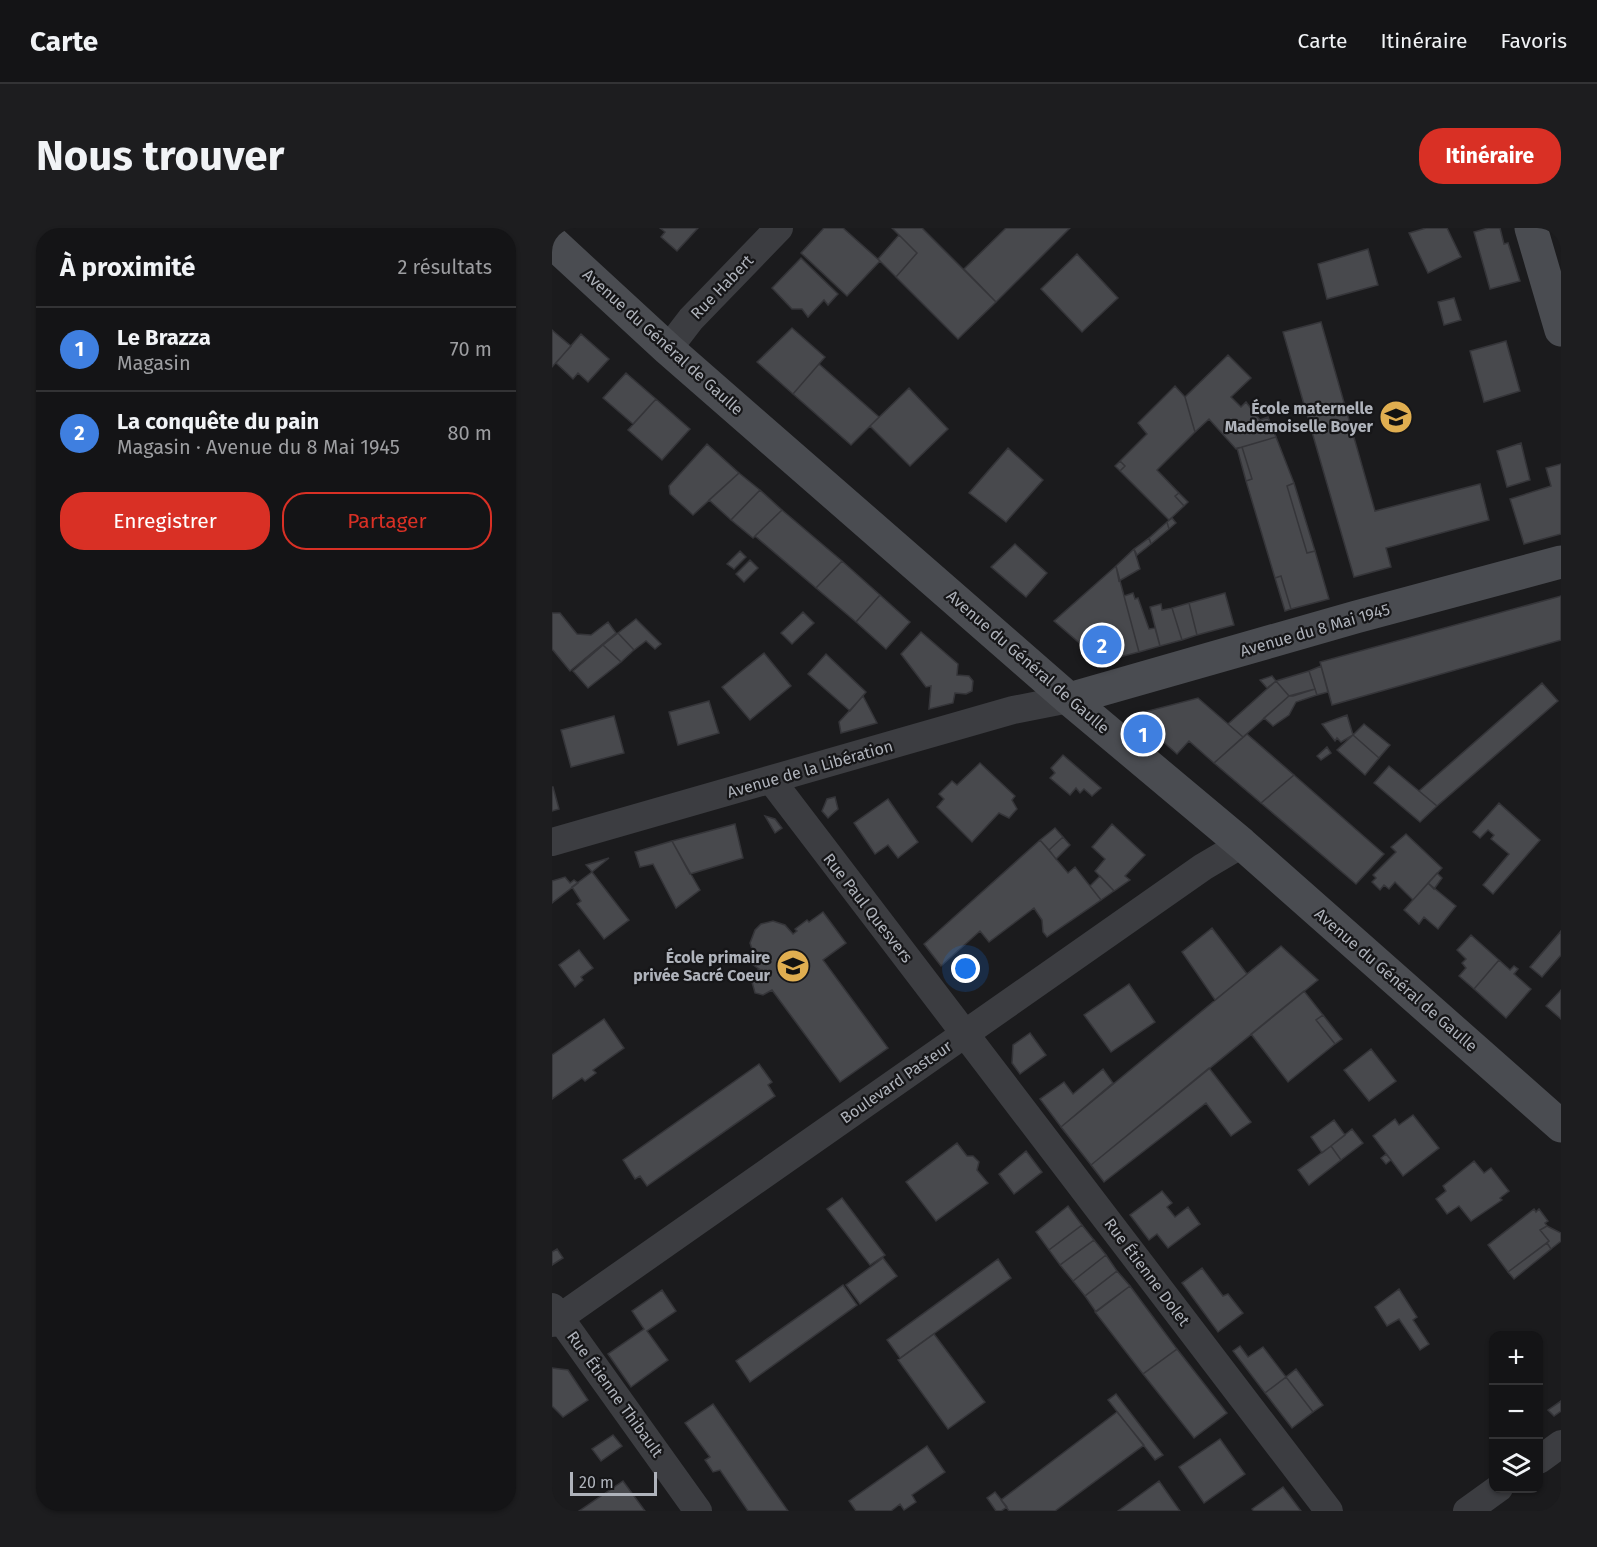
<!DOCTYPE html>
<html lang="fr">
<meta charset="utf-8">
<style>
body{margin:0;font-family:"Fira Sans",sans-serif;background:#1d1d1f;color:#f1f3f6}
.controls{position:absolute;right:18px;bottom:18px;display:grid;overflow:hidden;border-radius:12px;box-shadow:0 2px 4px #0004}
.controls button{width:54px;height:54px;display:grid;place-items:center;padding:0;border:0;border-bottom:2px solid #333335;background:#141416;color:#f1f3f6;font:30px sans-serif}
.scale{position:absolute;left:18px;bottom:15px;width:87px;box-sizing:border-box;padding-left:6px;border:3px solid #afb3bb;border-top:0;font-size:16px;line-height:21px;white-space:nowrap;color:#afb3bb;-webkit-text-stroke:4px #161618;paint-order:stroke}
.you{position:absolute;left:414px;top:741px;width:21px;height:21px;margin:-15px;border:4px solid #fff;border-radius:50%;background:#1a73e8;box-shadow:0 0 0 9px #1a73e833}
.badge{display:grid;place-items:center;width:39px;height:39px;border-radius:50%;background:#d93025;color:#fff;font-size:20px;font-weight:700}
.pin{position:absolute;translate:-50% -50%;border:3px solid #fff;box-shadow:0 2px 6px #0006}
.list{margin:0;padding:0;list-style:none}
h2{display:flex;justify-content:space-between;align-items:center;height:78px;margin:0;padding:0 24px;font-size:26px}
h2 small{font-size:20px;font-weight:400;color:#9d9ea1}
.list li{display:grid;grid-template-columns:39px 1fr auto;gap:18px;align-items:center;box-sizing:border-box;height:84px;padding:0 24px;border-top:2px solid #333335}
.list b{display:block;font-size:22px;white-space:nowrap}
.list p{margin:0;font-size:20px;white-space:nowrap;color:#9d9ea1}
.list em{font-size:20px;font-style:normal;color:#9d9ea1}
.actions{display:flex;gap:12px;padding:18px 24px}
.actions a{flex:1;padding:14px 0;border:2px solid #d93025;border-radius:24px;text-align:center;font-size:21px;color:#d93025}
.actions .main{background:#d93025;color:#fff}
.icon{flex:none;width:33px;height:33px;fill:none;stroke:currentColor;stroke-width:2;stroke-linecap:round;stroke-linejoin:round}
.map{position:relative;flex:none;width:1009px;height:1283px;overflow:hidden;border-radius:24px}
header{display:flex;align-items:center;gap:36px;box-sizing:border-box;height:84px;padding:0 30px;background:#141416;border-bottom:2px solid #333335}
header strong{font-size:28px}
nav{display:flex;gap:33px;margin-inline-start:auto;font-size:21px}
.intro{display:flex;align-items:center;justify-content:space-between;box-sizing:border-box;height:144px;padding:0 36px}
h1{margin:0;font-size:42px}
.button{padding:15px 27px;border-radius:24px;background:#d93025;color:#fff;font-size:21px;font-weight:700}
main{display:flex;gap:36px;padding:0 36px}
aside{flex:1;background:#141416;border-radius:24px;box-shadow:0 2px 4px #0004}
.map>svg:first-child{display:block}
.building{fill:#48494d;stroke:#353539;stroke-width:1.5}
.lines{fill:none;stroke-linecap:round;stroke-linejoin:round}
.street{stroke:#3c3d41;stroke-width:28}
.secondary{stroke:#4a4c51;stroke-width:33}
.labels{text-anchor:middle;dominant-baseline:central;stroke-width:4.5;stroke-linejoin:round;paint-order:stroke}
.street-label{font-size:16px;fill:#afb3bb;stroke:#161618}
.poi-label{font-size:16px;font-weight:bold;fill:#afb3bb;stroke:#161618;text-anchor:end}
</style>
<header>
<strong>Carte</strong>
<nav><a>Carte</a><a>Itinéraire</a><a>Favoris</a></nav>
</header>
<div class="intro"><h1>Nous trouver</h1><a class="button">Itinéraire</a></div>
<main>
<aside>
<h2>À proximité<small>2 résultats</small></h2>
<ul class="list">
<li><span class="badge" style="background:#3f7fe0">1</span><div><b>Le Brazza</b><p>Magasin</p></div><em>70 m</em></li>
<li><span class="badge" style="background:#3f7fe0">2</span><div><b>La conquête du pain</b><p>Magasin · Avenue du 8 Mai 1945</p></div><em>80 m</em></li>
</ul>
<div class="actions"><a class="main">Enregistrer</a><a>Partager</a></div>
</aside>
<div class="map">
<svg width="1009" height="1283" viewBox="0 0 1009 1283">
<rect width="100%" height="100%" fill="#1b1b1d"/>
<path class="building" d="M108,0H146L125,23L109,9L113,4Z
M272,0H291L328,33L295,68L249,25Z
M340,0H370L444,74L406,111L344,49L365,25Z
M454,0H518L444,74L412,41Z
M874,0H895L909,29L876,45L857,5Z
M936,0H948L952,16L956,15L968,53L938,61L922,4Z
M347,7L365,25L344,49L326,31Z
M816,21L826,57L775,71L766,36Z
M525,26L566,70L530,104L489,61Z
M249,30L286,66L276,77L272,72L256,89L250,81H240L220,60Z
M902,70L909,92L892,97L886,74Z
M769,94L823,283L928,256L937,292L834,320L839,339L802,349L731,104Z
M240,100L273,129L241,166L205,134Z
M0,102L19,118L0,139Z
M29,106L57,131L36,154L26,145L21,151L4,135Z
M954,113L968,163L932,174L918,123Z
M676,127L699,150L679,169L689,179L694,174L708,192L716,189L724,209L684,221L657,191L643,204L633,169Z
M267,136L327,189L299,217L241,166Z
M74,145L104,171L81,196L51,170Z
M623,158L633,169L643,204L605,242L627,265L623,268L632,278L617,292L568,243L573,238L568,233L595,206L586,195Z
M357,160L396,201L358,238L318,198Z
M104,171L138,201L110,232L76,202Z
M724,209L742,255L735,258L755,325L763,323L777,371L739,381L729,348L723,350L694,253L700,251L690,219Z
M969,215L978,252L955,259L945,223Z
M155,216L187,245L141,287L118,266L117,258Z
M690,219L700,251L694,253L685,220Z
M456,220L491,252L454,294L417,265Z
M568,233L573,238L568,243L563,238Z
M1009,236V306L972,316L958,271L999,258L994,240Z
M187,245L208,262L179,292L157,272Z
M742,255L763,323L755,325L735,258Z
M208,262L230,282L201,310L179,292Z
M627,265L636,274L632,278L623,268Z
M230,282L290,333L264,360L203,308Z
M620,290L624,295L617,301L615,294Z
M615,294L617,301L599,316L597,310Z
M597,310L599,316L585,327L582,321Z
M463,316L495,345L474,369L439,339Z
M582,321L588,341L567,353L564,338Z
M188,323L194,329L182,341L175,336Z
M198,332L206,340L192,354L184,346Z
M290,333L328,367L304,394L264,360Z
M564,338L587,424L556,432L546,431L502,393Z
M729,348L739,381L733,383L723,350Z
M581,365L583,371L586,370L597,401L603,400L608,418L587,424L572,368Z
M673,365L682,397L645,407L637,375Z
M328,367L358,394L334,421L304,394Z
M1009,368V412L780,477L768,434Z
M637,375L645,407L630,412L620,380Z
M609,376L610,382L620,380L630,412L608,418L598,379Z
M251,384L262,395L240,416L229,405Z
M0,385H8L25,406L39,407L56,394L64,405L18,443L0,421Z
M84,391L109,416L103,421L94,413L82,422L66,405Z
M369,404L406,436L405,447L417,448L421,453L420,463L414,466L403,465L401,475L377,481L379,458L374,459L349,426Z
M66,405L82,422L69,434L51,417Z
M51,417L69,434L36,460L21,443Z
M212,425L239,458L198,492L170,459Z
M274,426L314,464L298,483L256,446Z
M769,438L776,464L765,467L757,443Z
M757,443L763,461L741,468H737L724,453Z
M720,448L724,453L715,460L708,452Z
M724,453L737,468L691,509L676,496Z
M990,455L1006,473L885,578L867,563Z
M763,461L765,467L744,474L737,487L721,498L712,490L737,468Z
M311,468L325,495L289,505L287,494Z
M646,470L691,509L662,535L637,513L625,526L589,494L592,484Z
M157,473L167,505L126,517L117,484Z
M795,487L801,507L789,514L785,510L783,513L770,496Z
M62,488L72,525L19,539L9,502Z
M812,496L838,517L827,530L801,507Z
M695,506L742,547L709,575L662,535Z
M801,507L827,530L813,547L785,522Z
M775,519L779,525L769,532L765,528Z
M511,527L549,560L540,568L532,561L528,565L524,560L518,567L498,550L503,545L499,540Z
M428,535L463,568L460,572L465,581L457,590L447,585L420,614L385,579L392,571L387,566L400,553L405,557Z
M837,538L885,578L868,594L822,555Z
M742,547L832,626L804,656L709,575Z
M1,559L7,581L0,583V559Z
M283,569L286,581L276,590L270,583L275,571Z
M336,571L366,614L346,630L336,617L323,626L302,595Z
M947,575L988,612L941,666L931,657L957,626L939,611L942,607L936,602L928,610L921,604Z
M213,588L223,591L230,600L223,605Z
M183,596L191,630L138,646L120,613Z
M560,596L593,627L573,648L578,652L562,663L543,643L553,631L540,619Z
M503,600L511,609L497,622L488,612Z
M854,606L890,640L861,672L843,654L837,661L832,657L828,662L820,654L824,650L821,647L844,624L839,619Z
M511,609L518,617L504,631L497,622Z
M488,612L516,645L523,639L549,672L495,709L491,704L490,692L482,680L437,714L428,703L389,738L372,716Z
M120,613L148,662L124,680L101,636L88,639L83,624Z
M57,630L40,644L34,637Z
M40,644L77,692L52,711L25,676L29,673L20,659Z
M885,645L890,650L882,661L876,655Z
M548,648L562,663L549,672L538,658Z
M13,649L18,655L22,652L26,655L0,675V653Z
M876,655L904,678L886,701L872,689L867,696L852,682Z
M271,684L294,715L271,732L336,820L288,854L220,762L211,767L203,765L198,747L207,741L197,734L203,730L198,715L203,702L209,696L221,693L233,697L241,706L245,703L243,701L255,692L257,694Z
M660,700L695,746L663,772L630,724Z
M1009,703V727L990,749L978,739Z
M919,707L947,732L922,761L907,748L914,740L910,735L914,731L905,722Z
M729,718L766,752L539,937L509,899Z
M27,722L41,740L29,749L31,752L23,759L7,737Z
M947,732L958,742L962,738L966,741L962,746L979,761L954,790L922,761Z
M577,756L603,794L559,824L532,787Z
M1009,762V791L994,778Z
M752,763L771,787L764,792L783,816L736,854L699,806Z
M771,787L790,811L783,816L764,792Z
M52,791L72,820L41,842L44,845L33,853L30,850L0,871V827Z
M478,805L494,827L468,846L460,835L461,817Z
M819,821L844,853L817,873L792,842Z
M207,836L220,854L216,857L223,868L95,958L88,948L83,951L71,932Z
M657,840L699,894L679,908L654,875L552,954L539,937Z
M551,841L561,855L509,899L488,871L512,854L521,866Z
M861,887L887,920L851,948L821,908L843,891L847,897Z
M782,892L793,907L770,925L759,909Z
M800,901L811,915L789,932L779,918Z
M405,915L415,928H421L427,934L425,942L436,955L384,993L354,954Z
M779,918L789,932L757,957L746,942Z
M474,923L490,944L462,966L447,946Z
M834,926L839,932L834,936L829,930Z
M922,933L932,945L939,940L957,963L948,970L950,972L919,993L907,978L895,986L884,971L894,963L891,958Z
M610,963L620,975L615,979L623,989L636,979L648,996L616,1020L605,1006L597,1012L578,987Z
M290,970L333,1027L318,1037L275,981Z
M516,978L530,997L497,1022L484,1004Z
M982,981L984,984L987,981L996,993L993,995L995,998L988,1002L997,1013L956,1044L936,1017Z
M530,997L542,1012L508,1037L497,1022Z
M995,998L1009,1005V1013L999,1021L995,1015L997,1013L988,1002Z
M542,1012L554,1027L521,1053L508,1037Z
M995,1015L999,1021L962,1051L956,1044Z
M5,1021L11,1030L0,1037V1024Z
M554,1027L565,1043L533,1068L521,1053Z
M331,1030L345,1048L308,1076L294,1057Z
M446,1031L459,1050L348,1130L335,1112Z
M650,1040L671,1068L676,1066L691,1085L666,1104L630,1055Z
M565,1043L578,1058L544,1084L533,1068Z
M291,1057L305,1077L198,1154L184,1133Z
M578,1058L625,1121L591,1146L543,1084Z
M847,1061L865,1089L861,1092L877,1116L868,1122L847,1091L835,1098L823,1079Z
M110,1062L124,1083L95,1103L116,1132L79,1159L56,1126L92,1101L80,1083Z
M382,1106L433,1174L396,1201L346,1132Z
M688,1118L696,1129L711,1119L734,1149L713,1165L681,1123Z
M625,1121L675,1185L642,1210L591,1146Z
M0,1140L16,1142L36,1172L11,1189L0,1178Z
M744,1141L771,1177L761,1184L734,1149Z
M734,1149L761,1184L740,1200L713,1165Z
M564,1166L611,1227L603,1232L556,1172Z
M1009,1173V1183L1002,1188L996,1182Z
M161,1176L236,1283H196L168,1242L161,1244L153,1232L158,1229L133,1195Z
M565,1184L592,1217L503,1283H457L449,1272Z
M61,1207L70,1218L49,1233L40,1221Z
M668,1211L693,1246L652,1275L627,1239Z
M375,1218L393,1244L360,1267L364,1274L352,1282L348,1276L339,1283H304L297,1273Z
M71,1253L93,1283H27Z
M607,1253L628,1283H566Z
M731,1259L749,1283H702L700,1281Z
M443,1264L455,1279L449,1283H444L435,1270Z"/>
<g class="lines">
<path class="street" d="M116,121L139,91L227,0
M220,553L777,1283
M0,614L461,482L517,471
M0,1079L146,1283
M0,1095L651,639L690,616
M987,1232L1009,1216
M915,1283L947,1260"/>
<path class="secondary" d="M979,0L1009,102
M0,14L116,121L517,471L690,616L1009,898
M517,471L804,389L1009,334"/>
</g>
<defs>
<g id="school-disc" transform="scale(1.725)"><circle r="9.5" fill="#e0ae50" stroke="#161618"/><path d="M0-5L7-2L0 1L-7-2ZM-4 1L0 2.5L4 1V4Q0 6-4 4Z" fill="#111"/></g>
</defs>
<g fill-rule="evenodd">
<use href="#school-disc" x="844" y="189"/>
<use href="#school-disc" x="241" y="738"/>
</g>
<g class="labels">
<g class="street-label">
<text transform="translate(170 59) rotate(-46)">Rue Habert</text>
<text transform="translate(111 114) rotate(42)">Avenue du Général de Gaulle</text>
<text transform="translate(763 402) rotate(-16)">Avenue du 8 Mai 1945</text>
<text transform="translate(476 434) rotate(41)">Avenue du Général de Gaulle</text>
<text transform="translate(258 541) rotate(-16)">Avenue de la Libération</text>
<text transform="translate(316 680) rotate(52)">Rue Paul Quesvers</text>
<text transform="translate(844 752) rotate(41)">Avenue du Général de Gaulle</text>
<text transform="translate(344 854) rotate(-35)">Boulevard Pasteur</text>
<text transform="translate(595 1044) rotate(53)">Rue Étienne Dolet</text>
<text transform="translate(63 1166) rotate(54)">Rue Étienne Thibault</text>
</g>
<g class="poi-label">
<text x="821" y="180">École maternelle<tspan x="821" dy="18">Mademoiselle Boyer</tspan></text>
<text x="218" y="729">École primaire<tspan x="218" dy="18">privée Sacré Coeur</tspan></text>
</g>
</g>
</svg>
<div class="controls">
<button>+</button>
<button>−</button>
<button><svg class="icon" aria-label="layers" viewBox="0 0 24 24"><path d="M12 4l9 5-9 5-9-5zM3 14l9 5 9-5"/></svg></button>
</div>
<div class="scale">20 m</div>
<div class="you"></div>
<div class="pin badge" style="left:591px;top:506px;background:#3f7fe0">1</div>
<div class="pin badge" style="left:550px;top:417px;background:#3f7fe0">2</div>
</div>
</main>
